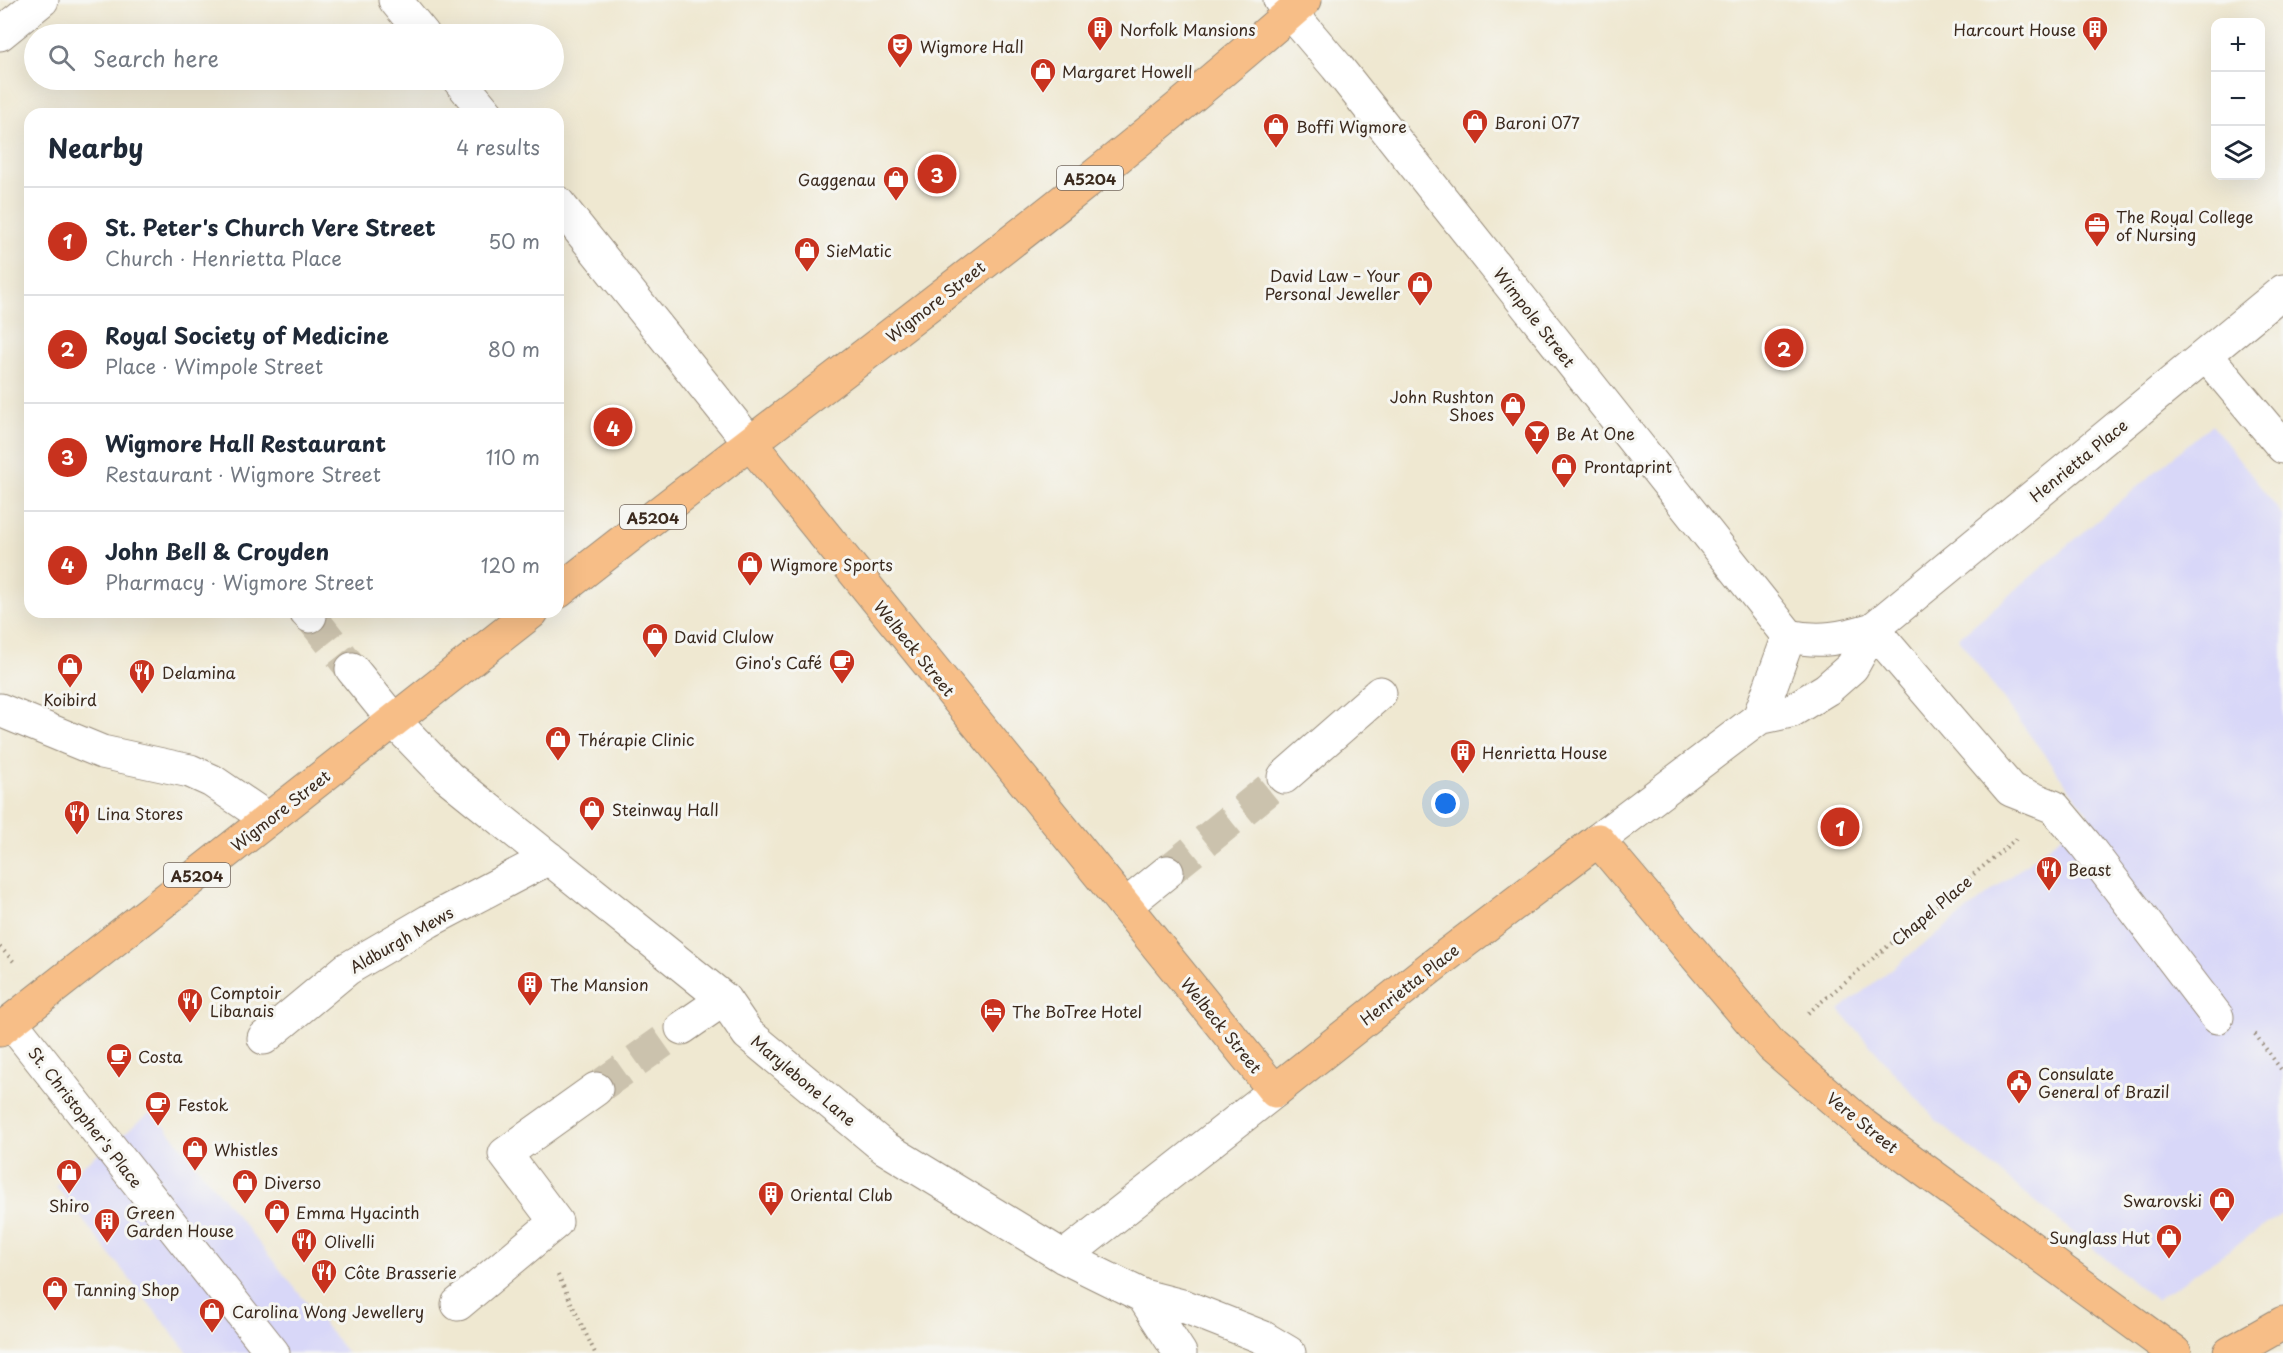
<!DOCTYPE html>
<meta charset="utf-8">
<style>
body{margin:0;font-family:"Playpen Sans",sans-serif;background:#f2f2f3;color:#1f2937}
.controls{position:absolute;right:18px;top:18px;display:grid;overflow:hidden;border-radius:12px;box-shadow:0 6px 24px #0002}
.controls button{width:54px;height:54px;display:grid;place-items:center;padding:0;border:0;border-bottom:2px solid #e0e1e3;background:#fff;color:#1f2937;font:30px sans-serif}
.you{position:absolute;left:1446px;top:804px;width:21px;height:21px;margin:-15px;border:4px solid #fff;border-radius:50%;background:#1a73e8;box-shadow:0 0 0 9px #1a73e833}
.badge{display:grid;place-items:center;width:39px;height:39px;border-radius:50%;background:#c8321e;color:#fff;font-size:20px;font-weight:700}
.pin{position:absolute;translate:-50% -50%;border:3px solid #fff;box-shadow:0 2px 6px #0006}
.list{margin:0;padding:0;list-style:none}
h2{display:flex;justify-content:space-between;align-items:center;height:78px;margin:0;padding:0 24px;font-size:26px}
h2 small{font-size:20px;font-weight:400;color:#747a83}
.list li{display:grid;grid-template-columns:39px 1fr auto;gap:18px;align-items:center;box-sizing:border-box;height:108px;padding:0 24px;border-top:2px solid #e0e1e3}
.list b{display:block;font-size:22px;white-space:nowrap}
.list p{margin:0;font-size:20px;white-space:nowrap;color:#747a83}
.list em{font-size:20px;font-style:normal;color:#747a83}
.icon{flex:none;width:33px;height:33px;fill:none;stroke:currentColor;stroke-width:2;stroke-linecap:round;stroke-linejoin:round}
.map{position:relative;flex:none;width:2283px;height:1353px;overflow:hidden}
.search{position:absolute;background:#fff;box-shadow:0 6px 24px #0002;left:24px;top:24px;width:540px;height:66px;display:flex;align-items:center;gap:15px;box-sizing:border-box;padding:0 21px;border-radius:33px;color:#747a83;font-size:22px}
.panel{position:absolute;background:#fff;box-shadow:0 6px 24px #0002;left:24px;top:108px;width:540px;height:510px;border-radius:18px}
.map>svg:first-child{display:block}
.built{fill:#d8d7f8}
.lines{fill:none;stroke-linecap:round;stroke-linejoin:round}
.minor-tunnel{stroke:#cbc2ad;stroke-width:33;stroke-dasharray:33 16;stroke-linecap:butt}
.minor-casing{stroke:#958978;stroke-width:35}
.major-casing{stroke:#958978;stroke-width:35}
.path{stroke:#958978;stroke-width:4;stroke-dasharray:1.5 4.5;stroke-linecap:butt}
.minor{stroke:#fff;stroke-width:33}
.major{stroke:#f7be87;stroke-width:33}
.labels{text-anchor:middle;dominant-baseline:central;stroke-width:6;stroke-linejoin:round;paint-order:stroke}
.shield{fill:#f6f6f2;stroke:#73675e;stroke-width:1.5}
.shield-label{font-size:15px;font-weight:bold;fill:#3b2a1e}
.poi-label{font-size:16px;fill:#3b2a1e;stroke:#f6f6f2;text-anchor:start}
.street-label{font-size:16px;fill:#3b2a1e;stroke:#f6f6f2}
</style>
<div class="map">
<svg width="2283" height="1353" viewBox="0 0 2283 1353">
<rect width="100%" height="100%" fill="#f6f6f2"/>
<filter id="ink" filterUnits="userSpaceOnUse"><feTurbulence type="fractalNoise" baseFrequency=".0167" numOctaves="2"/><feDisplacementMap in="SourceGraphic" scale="12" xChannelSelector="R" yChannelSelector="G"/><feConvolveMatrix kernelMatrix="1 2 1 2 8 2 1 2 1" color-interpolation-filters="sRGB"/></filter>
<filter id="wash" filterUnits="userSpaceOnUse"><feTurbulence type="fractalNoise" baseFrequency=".008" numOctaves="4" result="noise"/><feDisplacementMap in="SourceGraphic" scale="24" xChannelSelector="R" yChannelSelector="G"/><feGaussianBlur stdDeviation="1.35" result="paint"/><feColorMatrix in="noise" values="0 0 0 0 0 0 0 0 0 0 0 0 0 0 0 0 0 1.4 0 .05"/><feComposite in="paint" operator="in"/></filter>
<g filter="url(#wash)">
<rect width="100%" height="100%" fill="#efe8d1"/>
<path class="built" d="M2212,424L2283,516V1213L2156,1300L1937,1121L1839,1010L2089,815L1958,638Z
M153,1111L347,1353H188L56,1186Z"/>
</g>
<g filter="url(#ink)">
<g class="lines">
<path class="minor-tunnel" d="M310,616L352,669
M1167,872L1284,777
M596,1089L682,1028"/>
<g class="minor-casing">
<path id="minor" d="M395,0L423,34
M1280,0L1337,67L1789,636
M0,34L42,0
M459,80L487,114
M558,203L750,443
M2206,355L2283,447
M306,612L310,616
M1873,629L2011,790L2054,807L2085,844L2217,1017
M1789,636C1821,643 1842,638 1873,629
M352,669L394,721L448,777L724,999L748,1034L885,1148L1064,1257L1143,1296L1186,1307L1262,1337L1289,1353
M0,710L102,752L190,771L212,781L268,819
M1759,718L1789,636
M1284,777L1380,693
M1598,840L1759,718L1791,711L1827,689L1852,667L1873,629L2283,291
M1125,906L1167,872
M11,1022L273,1353
M682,1028L724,999
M264,1038L347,969L429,921L549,858
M1064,1257L1275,1091
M1143,1296L1180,1353
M458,1304L556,1222L505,1154L596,1089"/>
</g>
<g class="major-casing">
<path id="major" d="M750,443L1275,1091L1430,968L1598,840L1772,1046L1864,1126L2175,1353
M558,592C807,395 1066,210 1305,0
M0,1030L532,612
M2230,1353L2283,1323"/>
</g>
<path class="path" d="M0,947L16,964
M1808,1013L2017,838
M2255,1034L2283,1072
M558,1275L595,1353"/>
<use href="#minor" class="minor"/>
<use href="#major" class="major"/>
</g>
</g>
<defs>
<g id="building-pin" transform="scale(1.35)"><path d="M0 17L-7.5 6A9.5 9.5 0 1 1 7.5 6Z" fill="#c8321e" stroke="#f6f6f2"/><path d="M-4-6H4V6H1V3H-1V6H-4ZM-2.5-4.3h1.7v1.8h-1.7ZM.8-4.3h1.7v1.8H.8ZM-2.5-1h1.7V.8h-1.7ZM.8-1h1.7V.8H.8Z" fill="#fff"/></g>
<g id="theatre-pin" transform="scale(1.35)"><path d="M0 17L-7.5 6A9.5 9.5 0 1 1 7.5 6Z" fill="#c8321e" stroke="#f6f6f2"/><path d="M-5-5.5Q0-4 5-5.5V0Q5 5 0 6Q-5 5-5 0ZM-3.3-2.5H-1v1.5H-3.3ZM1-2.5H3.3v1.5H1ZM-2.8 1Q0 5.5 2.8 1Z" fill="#fff"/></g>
<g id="shop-pin" transform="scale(1.35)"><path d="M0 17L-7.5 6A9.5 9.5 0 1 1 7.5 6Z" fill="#c8321e" stroke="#f6f6f2"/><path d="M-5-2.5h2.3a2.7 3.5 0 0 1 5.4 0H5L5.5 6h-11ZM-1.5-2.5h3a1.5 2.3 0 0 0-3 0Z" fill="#fff"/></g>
<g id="office-pin" transform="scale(1.35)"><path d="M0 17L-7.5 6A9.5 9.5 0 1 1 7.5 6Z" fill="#c8321e" stroke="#f6f6f2"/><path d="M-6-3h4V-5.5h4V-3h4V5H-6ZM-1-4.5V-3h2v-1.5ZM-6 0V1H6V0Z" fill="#fff"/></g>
<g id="bar-pin" transform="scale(1.35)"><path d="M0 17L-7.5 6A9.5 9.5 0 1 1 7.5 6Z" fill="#c8321e" stroke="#f6f6f2"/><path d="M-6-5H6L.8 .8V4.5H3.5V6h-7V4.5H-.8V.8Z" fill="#fff"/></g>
<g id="cafe-pin" transform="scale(1.35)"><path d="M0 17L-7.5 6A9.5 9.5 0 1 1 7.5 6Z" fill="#c8321e" stroke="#f6f6f2"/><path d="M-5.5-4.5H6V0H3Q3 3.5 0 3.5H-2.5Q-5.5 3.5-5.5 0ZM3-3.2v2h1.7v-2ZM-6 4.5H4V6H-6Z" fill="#fff"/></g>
<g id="restaurant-pin" transform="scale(1.35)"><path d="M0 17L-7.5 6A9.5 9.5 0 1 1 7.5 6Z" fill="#c8321e" stroke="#f6f6f2"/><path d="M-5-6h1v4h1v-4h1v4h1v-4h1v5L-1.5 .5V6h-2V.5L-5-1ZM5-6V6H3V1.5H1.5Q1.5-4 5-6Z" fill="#fff"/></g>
<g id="hotel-pin" transform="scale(1.35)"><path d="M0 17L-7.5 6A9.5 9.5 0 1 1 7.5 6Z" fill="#c8321e" stroke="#f6f6f2"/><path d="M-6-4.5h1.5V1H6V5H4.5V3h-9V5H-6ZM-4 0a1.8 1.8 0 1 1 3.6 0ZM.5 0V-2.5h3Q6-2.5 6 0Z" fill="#fff"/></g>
<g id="civic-pin" transform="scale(1.35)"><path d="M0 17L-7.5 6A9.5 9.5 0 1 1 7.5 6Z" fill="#c8321e" stroke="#f6f6f2"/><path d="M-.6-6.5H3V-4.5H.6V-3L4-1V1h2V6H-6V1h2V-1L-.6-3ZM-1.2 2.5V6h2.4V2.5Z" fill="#fff"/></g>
</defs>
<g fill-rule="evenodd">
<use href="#building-pin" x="1100" y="29"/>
<use href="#building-pin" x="2095" y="29"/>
<use href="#theatre-pin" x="900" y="46"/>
<use href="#shop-pin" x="1043" y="71"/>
<use href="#shop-pin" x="1475" y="122"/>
<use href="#shop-pin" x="1276" y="126"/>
<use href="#shop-pin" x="896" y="179"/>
<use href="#office-pin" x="2097" y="225"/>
<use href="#shop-pin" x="807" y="250"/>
<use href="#shop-pin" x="1420" y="284"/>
<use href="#shop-pin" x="1513" y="405"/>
<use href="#bar-pin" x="1537" y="433"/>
<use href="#shop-pin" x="1564" y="466"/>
<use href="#shop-pin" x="750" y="564"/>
<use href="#shop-pin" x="655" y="636"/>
<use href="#cafe-pin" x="842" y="662"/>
<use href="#shop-pin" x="70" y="666"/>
<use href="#restaurant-pin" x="142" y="672"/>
<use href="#shop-pin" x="558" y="739"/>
<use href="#building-pin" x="1463" y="752"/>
<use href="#shop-pin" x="592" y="809"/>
<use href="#restaurant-pin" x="77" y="813"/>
<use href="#restaurant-pin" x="2049" y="869"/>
<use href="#building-pin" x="530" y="984"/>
<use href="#restaurant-pin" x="190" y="1001"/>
<use href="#hotel-pin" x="993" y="1011"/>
<use href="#cafe-pin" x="119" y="1056"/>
<use href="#civic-pin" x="2019" y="1082"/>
<use href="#cafe-pin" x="158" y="1104"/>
<use href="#shop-pin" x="195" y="1149"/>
<use href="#shop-pin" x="69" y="1172"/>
<use href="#shop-pin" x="245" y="1182"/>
<use href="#building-pin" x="771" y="1194"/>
<use href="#shop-pin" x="2222" y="1200"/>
<use href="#shop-pin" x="277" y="1212"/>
<use href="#building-pin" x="107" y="1221"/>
<use href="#shop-pin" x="2169" y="1237"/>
<use href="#restaurant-pin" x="304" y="1241"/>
<use href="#restaurant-pin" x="324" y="1272"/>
<use href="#shop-pin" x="55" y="1289"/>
<use href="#shop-pin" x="212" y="1311"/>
</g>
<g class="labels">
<g class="shield">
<rect x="1057" y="166" width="66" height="24" rx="4.5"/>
<rect x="620" y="505" width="66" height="24" rx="4.5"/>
<rect x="164" y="863" width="66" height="24" rx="4.5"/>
</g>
<g class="shield-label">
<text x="1090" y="178">A5204</text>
<text x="653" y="517">A5204</text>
<text x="197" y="875">A5204</text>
</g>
<g class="poi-label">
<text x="1120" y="29">Norfolk Mansions</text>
<text x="2076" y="29" text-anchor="end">Harcourt House</text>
<text x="920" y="46">Wigmore Hall</text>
<text x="1062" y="71">Margaret Howell</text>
<text x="1494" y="122">Baroni 077</text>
<text x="1296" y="126">Boffi Wigmore</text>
<text x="876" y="179" text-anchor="end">Gaggenau</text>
<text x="2116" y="216">The Royal College<tspan x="2116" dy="18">of Nursing</tspan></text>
<text x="826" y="250">SieMatic</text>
<text x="1400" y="275" text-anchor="end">David Law – Your<tspan x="1400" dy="18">Personal Jeweller</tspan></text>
<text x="1494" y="396" text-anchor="end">John Rushton<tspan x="1494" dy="18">Shoes</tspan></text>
<text x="1556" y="433">Be At One</text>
<text x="1584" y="466">Prontaprint</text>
<text x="770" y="564">Wigmore Sports</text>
<text x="674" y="636">David Clulow</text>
<text x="822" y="662" text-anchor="end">Gino's Café</text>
<text x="162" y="672">Delamina</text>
<text x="70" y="699" text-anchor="middle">Koibird</text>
<text x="578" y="739">Thérapie Clinic</text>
<text x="1482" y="752">Henrietta House</text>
<text x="612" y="809">Steinway Hall</text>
<text x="97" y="813">Lina Stores</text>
<text x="2068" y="869">Beast</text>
<text x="550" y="984">The Mansion</text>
<text x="210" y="992">Comptoir<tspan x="210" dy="18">Libanais</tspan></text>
<text x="1012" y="1011">The BoTree Hotel</text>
<text x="138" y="1056">Costa</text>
<text x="2038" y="1073">Consulate<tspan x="2038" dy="18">General of Brazil</tspan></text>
<text x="178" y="1104">Festok</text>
<text x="214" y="1149">Whistles</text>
<text x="264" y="1182">Diverso</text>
<text x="790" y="1194">Oriental Club</text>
<text x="2202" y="1200" text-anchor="end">Swarovski</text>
<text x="69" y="1205" text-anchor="middle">Shiro</text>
<text x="126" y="1212">Green<tspan x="126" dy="18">Garden House</tspan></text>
<text x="296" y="1212">Emma Hyacinth</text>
<text x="2150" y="1237" text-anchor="end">Sunglass Hut</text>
<text x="324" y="1241">Olivelli</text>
<text x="344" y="1272">Côte Brasserie</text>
<text x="74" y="1289">Tanning Shop</text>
<text x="232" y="1311">Carolina Wong Jewellery</text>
</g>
<g class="street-label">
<text transform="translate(935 301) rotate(-38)">Wigmore Street</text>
<text transform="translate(1535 317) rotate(52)">Wimpole Street</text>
<text transform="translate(2078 460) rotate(-39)">Henrietta Place</text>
<text transform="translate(915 648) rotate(51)">Welbeck Street</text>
<text transform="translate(280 810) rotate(-38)">Wigmore Street</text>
<text transform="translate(1931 910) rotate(-40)">Chapel Place</text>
<text transform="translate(401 939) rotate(-30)">Aldburgh Mews</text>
<text transform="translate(1409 984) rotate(-38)">Henrietta Place</text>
<text transform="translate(1222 1025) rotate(51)">Welbeck Street</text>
<text transform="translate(804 1080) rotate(40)">Marylebone Lane</text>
<text transform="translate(86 1117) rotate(52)">St. Christopher's Place</text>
<text transform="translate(1863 1122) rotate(39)">Vere Street</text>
</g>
</g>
</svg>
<div class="controls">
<button>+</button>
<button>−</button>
<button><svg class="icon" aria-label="layers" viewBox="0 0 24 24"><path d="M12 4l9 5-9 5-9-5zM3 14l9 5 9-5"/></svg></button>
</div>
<div class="you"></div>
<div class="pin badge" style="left:1840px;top:827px">1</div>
<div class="pin badge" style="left:1784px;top:348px">2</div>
<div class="pin badge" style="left:937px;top:174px">3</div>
<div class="pin badge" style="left:613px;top:427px">4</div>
<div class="search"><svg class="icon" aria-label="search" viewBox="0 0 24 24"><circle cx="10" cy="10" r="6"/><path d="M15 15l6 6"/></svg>Search here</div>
<section class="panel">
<h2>Nearby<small>4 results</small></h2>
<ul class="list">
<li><span class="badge">1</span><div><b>St. Peter's Church Vere Street</b><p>Church · Henrietta Place</p></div><em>50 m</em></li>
<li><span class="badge">2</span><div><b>Royal Society of Medicine</b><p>Place · Wimpole Street</p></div><em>80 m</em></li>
<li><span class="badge">3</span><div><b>Wigmore Hall Restaurant</b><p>Restaurant · Wigmore Street</p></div><em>110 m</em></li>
<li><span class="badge">4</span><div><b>John Bell &amp; Croyden</b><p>Pharmacy · Wigmore Street</p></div><em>120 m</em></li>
</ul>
</section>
</div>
